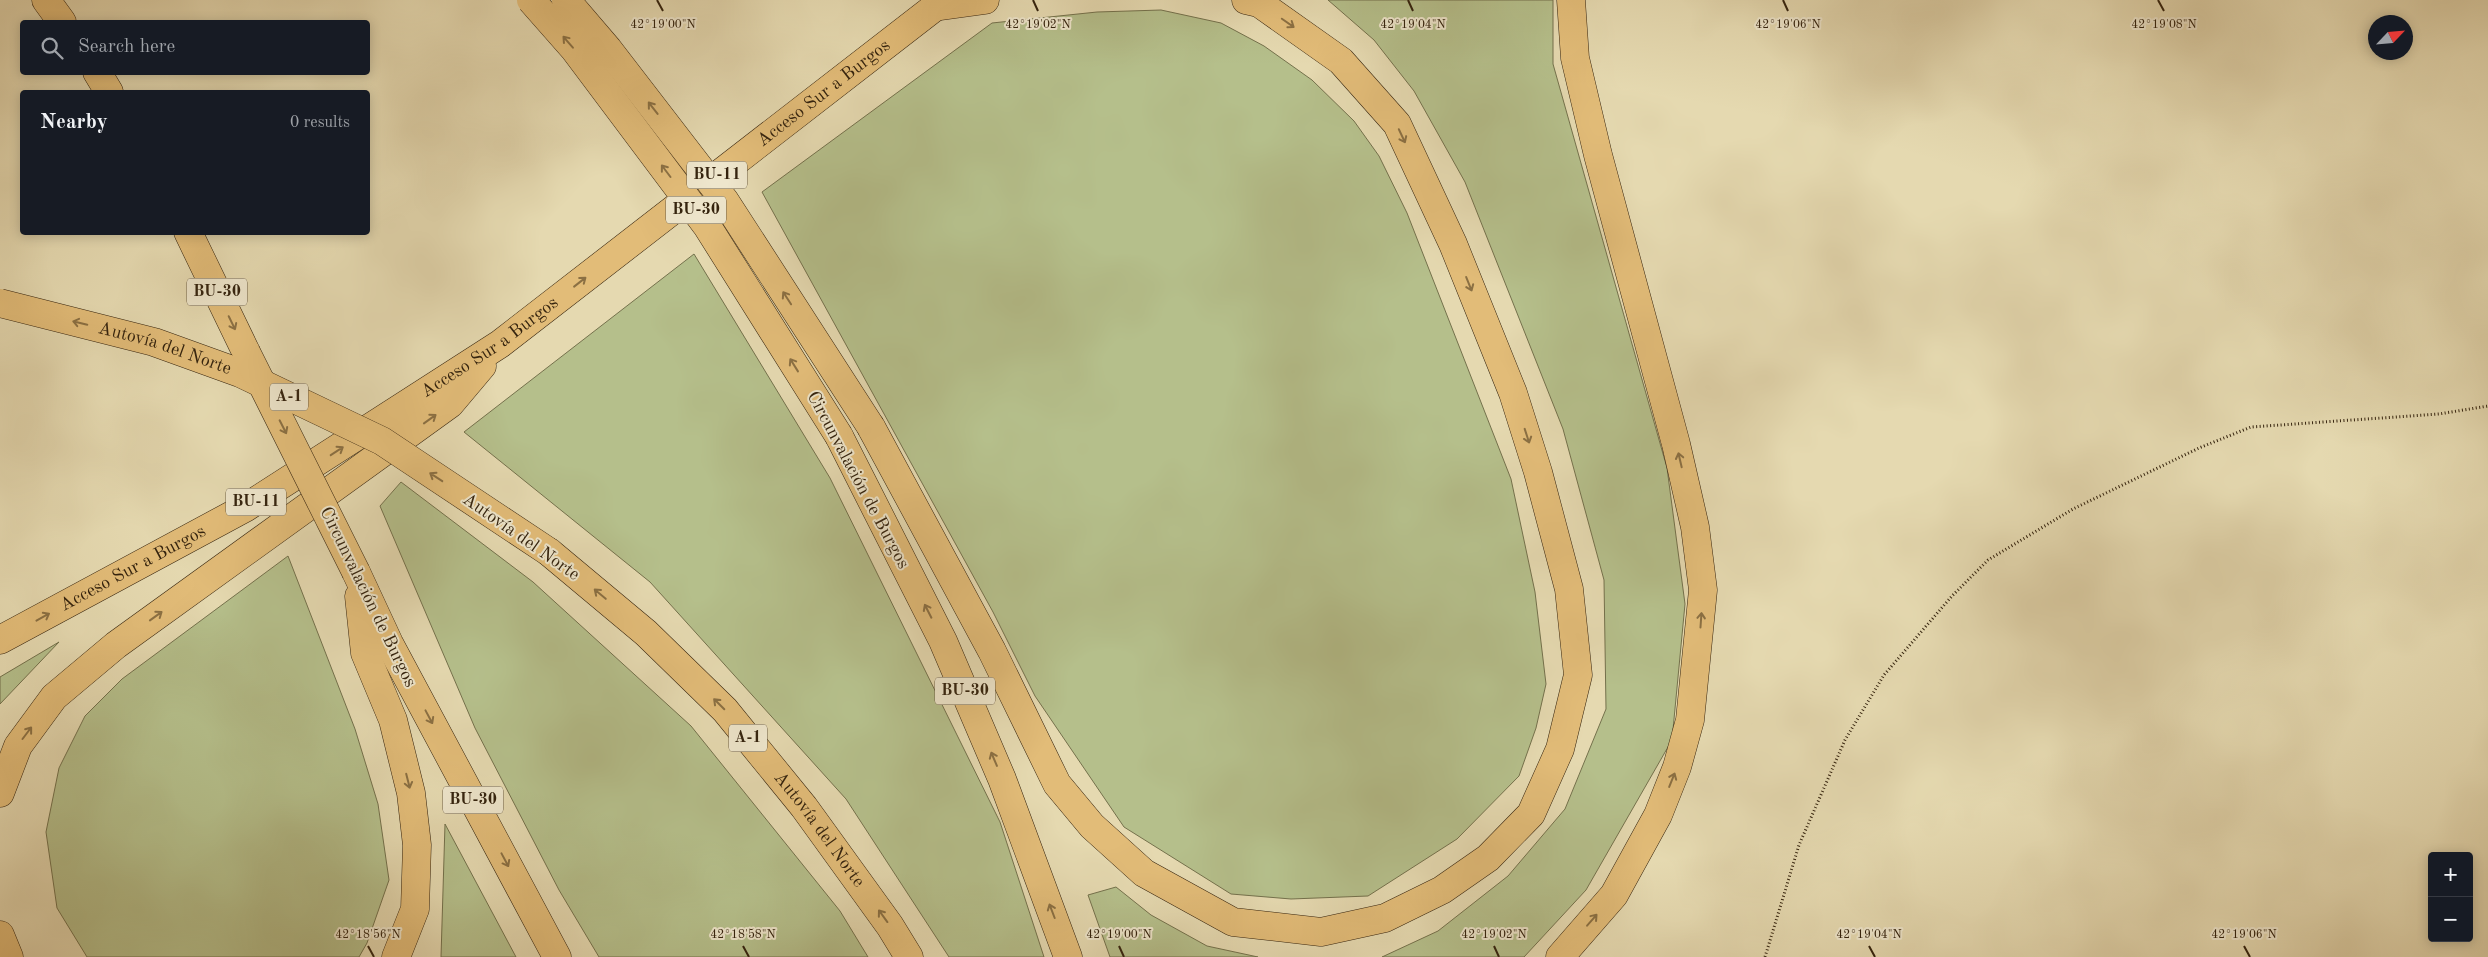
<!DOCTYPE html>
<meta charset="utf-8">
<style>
body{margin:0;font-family:"Old Standard TT",serif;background:#242831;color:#f1f3f6}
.controls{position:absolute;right:15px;bottom:15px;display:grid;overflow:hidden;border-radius:5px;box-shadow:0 2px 12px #0003}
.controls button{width:45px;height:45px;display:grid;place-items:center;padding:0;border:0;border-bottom:1px solid #363941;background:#171b24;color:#f1f3f6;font:25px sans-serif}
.compass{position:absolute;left:2368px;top:15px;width:45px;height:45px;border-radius:50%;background:#171b24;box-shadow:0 2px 12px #0003;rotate:64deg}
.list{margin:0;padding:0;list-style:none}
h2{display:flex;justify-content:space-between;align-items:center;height:65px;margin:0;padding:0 20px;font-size:21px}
h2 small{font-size:16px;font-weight:400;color:#9ea1a6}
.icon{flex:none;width:28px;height:28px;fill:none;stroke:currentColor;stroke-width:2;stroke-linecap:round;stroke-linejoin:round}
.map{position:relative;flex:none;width:2488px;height:957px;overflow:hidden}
.search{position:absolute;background:#171b24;box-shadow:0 2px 12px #0003;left:20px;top:20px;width:350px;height:55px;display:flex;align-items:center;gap:12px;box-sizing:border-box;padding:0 18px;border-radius:5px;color:#9ea1a6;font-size:19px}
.panel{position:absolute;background:#171b24;box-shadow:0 2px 12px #0003;left:20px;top:90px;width:350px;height:145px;border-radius:5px}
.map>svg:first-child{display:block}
.green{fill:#b5bf8b;stroke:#74714c}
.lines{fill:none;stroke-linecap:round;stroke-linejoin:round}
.highway-casing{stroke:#34230e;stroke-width:29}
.path{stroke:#34230e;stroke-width:3;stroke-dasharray:1 2.5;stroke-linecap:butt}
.highway{stroke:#e2bc78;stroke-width:28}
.highway-bridge-casing{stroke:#34230e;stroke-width:29;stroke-linecap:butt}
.highway-bridge{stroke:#e2bc78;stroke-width:28}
.oneway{stroke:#8b7043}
.ticks{fill:none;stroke:#34230e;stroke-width:2}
.labels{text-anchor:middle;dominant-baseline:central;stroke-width:4;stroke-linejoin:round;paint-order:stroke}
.shield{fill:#eee6cc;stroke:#6c5e47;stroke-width:1}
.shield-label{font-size:16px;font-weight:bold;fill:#34230e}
.street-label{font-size:18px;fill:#34230e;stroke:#eee6cc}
.ticks-label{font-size:12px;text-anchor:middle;fill:#34230e;stroke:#eee6cc;stroke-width:4;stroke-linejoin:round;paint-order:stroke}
</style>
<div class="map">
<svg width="2488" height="957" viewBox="0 0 2488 957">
<rect width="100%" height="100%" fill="#e5d9b0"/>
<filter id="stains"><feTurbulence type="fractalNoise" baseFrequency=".004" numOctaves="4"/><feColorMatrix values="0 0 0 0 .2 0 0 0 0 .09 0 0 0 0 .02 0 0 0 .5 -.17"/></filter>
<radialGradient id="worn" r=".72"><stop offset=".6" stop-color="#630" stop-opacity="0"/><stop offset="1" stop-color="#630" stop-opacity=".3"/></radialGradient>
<path class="green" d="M1328,0H1553V64L1667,468L1685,604L1672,740L1586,890L1524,957H1382L1438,931L1508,876L1565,809L1606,709L1604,580L1563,429L1465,182L1414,91L1374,40Z
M1161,10L1221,23L1264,46L1312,80L1354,121L1379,156L1407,213L1511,479L1535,592L1546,684L1536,728L1519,776L1457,839L1368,896L1291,899L1231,894L1124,827L1035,696L993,612L762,192L992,23L1097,12Z
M694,254L830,478L1000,822L1044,957H949L846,799L650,582L464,432Z
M401,482L533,582L691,726L840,911L868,957H599L559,890L475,728L380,506Z
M288,556L355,729L378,804L389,880L367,943L359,957H87L57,908L46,832L59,768L85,716L122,679Z
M59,642L0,704V677Z
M445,824L516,957H441Z
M1116,887L1151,915L1207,946L1258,957H1110L1088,895Z"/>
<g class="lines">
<g class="highway-casing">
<g id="highway">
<path d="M46,0L62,22"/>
<path d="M934,7L985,0"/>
<path d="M97,72L109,92"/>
<path d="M188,232L246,352"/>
<path d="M871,427L992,651L1057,784L1092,826L1144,873L1233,922L1321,932L1385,918L1442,890L1488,858L1531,814L1560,749L1578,675L1569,589L1538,472L1513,393L1453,244L1397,124L1341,61L1259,3L1246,0"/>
<path d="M839,436L943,641L1002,779L1068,957"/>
<path id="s1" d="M549,552L646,633L725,710L804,807L890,926L909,957"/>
<path d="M356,572L389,643L557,957"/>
<path d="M359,596L365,653L393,720L411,793L417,845L415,909L396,957"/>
<path id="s2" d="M0,640L245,508L500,344L944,0"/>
<path d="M0,793L18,746L54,697L116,645L450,404L482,366"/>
<path d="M0,935L9,957"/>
<path d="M1560,957L1614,895L1658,815L1677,767L1690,720L1703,590L1695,527L1676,444L1598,155L1575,58L1571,0"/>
</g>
</g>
<path class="path" d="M1765,957L1799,845L1845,740L1884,675L1952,596L1988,560L2073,509L2199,448L2251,427L2439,414L2488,406"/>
<use href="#highway" class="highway"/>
<g class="highway-bridge-casing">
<g id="highway-bridge">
<path d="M531,0L575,50L707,226L839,436"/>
<path d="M566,0L608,49L725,201L871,427"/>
<path id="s3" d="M0,303L154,342L240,373L382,441L549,552"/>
<path d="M246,352L356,572"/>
</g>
</g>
<use href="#highway-bridge" class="highway-bridge"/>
</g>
<defs><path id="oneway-shaft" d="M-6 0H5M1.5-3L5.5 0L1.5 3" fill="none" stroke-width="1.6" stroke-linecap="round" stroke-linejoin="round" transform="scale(1.25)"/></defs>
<g class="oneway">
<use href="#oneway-shaft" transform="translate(1288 23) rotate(35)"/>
<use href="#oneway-shaft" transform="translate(568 42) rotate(-131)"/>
<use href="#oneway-shaft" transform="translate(653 108) rotate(-128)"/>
<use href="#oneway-shaft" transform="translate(1402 136) rotate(65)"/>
<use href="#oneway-shaft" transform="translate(666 171) rotate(-127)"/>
<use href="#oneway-shaft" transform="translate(580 282) rotate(-38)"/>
<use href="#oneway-shaft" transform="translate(1469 284) rotate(68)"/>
<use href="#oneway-shaft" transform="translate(787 298) rotate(-123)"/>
<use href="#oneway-shaft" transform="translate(80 323) rotate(-166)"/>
<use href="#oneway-shaft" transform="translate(232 323) rotate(64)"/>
<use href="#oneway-shaft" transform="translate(794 365) rotate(-122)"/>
<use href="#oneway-shaft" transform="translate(430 419) rotate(-36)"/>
<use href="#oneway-shaft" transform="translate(283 427) rotate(63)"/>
<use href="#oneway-shaft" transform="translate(1527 436) rotate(72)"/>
<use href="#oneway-shaft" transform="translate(337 451) rotate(-33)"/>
<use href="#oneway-shaft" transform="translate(1680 460) rotate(-103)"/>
<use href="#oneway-shaft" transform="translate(436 477) rotate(-147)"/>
<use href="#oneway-shaft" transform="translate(600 594) rotate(-140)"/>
<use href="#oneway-shaft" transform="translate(928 611) rotate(-117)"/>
<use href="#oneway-shaft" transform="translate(156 616) rotate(-36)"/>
<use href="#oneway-shaft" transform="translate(43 617) rotate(-29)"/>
<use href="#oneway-shaft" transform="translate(1701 620) rotate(-86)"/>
<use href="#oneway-shaft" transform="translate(719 704) rotate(-135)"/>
<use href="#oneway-shaft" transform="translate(429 717) rotate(62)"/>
<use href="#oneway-shaft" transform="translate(27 733) rotate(-53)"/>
<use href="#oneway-shaft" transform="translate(994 759) rotate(-113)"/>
<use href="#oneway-shaft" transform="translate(1672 780) rotate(-68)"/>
<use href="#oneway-shaft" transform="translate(408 781) rotate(76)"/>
<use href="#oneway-shaft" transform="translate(505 860) rotate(62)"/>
<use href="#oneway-shaft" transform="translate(1052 911) rotate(-111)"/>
<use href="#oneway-shaft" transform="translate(883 916) rotate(-126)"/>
<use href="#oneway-shaft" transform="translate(1592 920) rotate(-49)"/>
</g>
<path class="ticks" d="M657,0L663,11M1033,0L1038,11M1408,0L1413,11M1783,0L1788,11M2158,0L2164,11M368,946L374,957M743,946L749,957M1119,946L1124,957M1494,946L1499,957M1869,946L1875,957M2244,946L2250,957"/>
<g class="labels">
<g class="shield">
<rect x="687" y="161.5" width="60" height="27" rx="4"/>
<rect x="666" y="196.5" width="60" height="27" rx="4"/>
<rect x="187" y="278.5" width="60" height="27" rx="4"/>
<rect x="270" y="383.5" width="38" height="27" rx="4"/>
<rect x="226" y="488.5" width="60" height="27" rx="4"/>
<rect x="935" y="677.5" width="60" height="27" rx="4"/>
<rect x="729" y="724.5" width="38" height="27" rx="4"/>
<rect x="443" y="786.5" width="60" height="27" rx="4"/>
</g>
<g class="shield-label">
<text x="717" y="175">BU-11</text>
<text x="696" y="210">BU-30</text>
<text x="217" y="292">BU-30</text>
<text x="289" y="397">A-1</text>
<text x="256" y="502">BU-11</text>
<text x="965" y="691">BU-30</text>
<text x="748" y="738">A-1</text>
<text x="473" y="800">BU-30</text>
</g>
<g class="street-label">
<text stroke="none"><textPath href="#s2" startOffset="991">Acceso Sur a Burgos</textPath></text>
<text stroke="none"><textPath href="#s2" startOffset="571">Acceso Sur a Burgos</textPath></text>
<text stroke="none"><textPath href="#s3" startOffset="171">Autovía del Norte</textPath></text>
<text transform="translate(858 480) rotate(62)">Circunvalación de Burgos</text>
<text transform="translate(521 537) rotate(35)">Autovía del Norte</text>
<text stroke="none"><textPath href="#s2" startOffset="151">Acceso Sur a Burgos</textPath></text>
<text transform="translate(368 597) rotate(64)">Circunvalación de Burgos</text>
<text stroke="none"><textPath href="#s1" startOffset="389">Autovía del Norte</textPath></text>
</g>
</g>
<g class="ticks-label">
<text x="663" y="28">42°19'00"N</text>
<text x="1038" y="28">42°19'02"N</text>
<text x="1788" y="28">42°19'06"N</text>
<text x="2164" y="28">42°19'08"N</text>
<text x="1413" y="28">42°19'04"N</text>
<text x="368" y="938">42°18'56"N</text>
<text x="743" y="938">42°18'58"N</text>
<text x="1119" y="938">42°19'00"N</text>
<text x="1494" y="938">42°19'02"N</text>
<text x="1869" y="938">42°19'04"N</text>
<text x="2244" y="938">42°19'06"N</text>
</g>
<rect width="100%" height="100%" filter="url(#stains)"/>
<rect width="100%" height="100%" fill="url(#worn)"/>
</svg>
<div class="controls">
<button>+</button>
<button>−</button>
</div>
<svg class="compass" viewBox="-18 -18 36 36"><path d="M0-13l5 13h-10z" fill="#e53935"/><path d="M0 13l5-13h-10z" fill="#9ea1a6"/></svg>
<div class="search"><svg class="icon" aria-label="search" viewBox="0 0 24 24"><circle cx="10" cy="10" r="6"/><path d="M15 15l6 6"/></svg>Search here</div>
<section class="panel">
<h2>Nearby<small>0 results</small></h2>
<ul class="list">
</ul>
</section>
</div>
